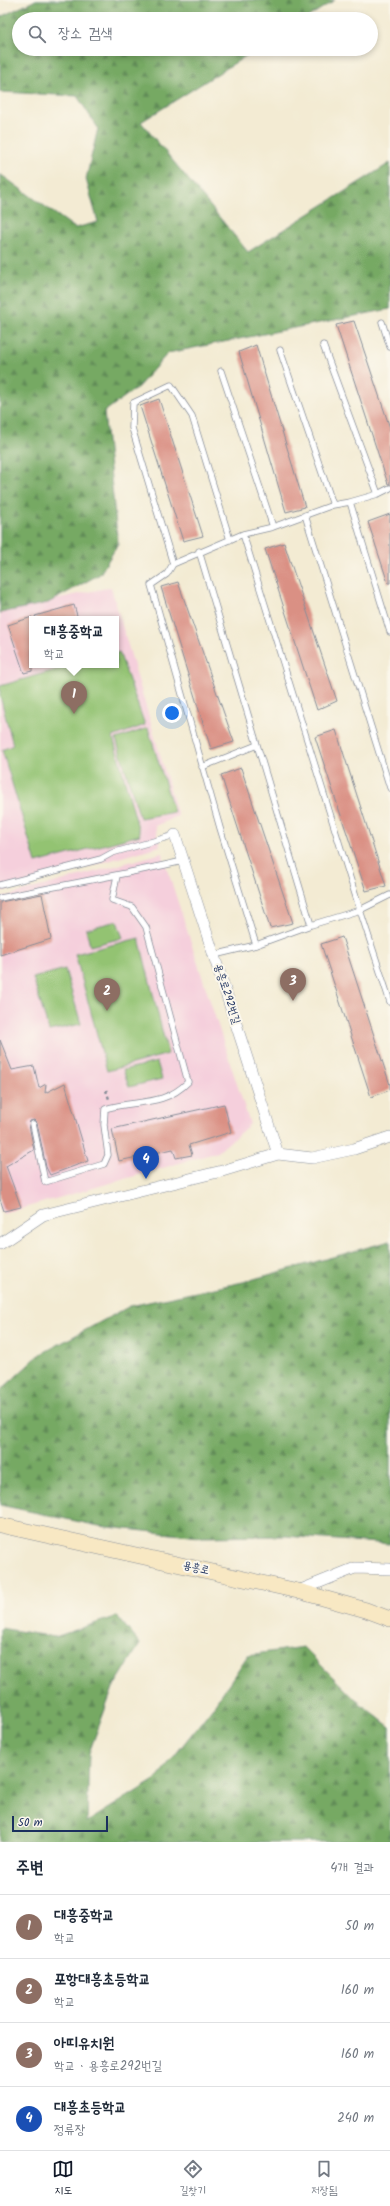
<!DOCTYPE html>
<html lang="ko">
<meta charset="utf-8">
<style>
body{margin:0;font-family:Kalam,"Poor Story",sans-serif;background:#f2f2f3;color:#1f2937}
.scale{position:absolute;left:12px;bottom:10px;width:96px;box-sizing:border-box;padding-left:4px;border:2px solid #1b2f5e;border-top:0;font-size:11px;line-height:14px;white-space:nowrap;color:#1b2f5e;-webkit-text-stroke:3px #fbf7ec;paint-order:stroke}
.you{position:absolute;left:172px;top:713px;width:14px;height:14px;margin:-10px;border:3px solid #fff;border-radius:50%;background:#1a73e8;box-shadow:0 0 0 6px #1a73e833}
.badge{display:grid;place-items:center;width:26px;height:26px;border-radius:50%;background:#111827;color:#fff;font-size:13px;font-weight:700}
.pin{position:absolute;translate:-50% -33px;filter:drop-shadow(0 1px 2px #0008)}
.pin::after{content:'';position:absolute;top:21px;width:14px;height:12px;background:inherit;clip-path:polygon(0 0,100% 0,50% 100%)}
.popup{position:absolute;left:29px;top:616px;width:90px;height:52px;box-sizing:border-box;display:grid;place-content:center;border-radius:0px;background:#fff;filter:drop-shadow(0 1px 3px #0005);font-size:13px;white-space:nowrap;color:#747a83}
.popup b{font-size:15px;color:#1f2937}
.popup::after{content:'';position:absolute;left:50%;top:100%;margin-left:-8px;border:8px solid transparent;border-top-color:#fff}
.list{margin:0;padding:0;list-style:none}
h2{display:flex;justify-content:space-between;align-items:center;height:52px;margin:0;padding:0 16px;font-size:17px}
h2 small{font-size:13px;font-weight:400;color:#747a83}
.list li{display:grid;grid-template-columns:26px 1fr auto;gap:12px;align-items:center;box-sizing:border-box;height:64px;padding:0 16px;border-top:1px solid #e0e1e3}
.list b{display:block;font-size:15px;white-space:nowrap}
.list p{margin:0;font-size:13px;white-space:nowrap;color:#747a83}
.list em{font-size:13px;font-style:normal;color:#747a83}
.icon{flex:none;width:22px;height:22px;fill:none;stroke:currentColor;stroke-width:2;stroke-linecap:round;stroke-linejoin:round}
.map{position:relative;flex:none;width:390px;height:1842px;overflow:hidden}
.search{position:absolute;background:#fff;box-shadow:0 2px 6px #0003;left:12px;right:12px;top:12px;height:44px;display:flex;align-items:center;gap:10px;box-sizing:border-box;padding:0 14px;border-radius:22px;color:#747a83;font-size:15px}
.sheet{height:308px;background:#fff}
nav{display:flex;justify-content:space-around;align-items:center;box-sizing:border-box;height:56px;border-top:1px solid #e0e1e3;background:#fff;font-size:11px;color:#747a83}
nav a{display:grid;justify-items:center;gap:2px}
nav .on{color:#111827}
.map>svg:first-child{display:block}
.built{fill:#f5cfdc;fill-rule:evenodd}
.green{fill:#93c372;stroke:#577968}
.forest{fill:url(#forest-firs);stroke:#486c61}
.building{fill:#da9084}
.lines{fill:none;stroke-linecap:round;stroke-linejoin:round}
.lane-casing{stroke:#878d98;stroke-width:7}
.street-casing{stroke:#878d98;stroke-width:12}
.secondary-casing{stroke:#878d98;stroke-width:16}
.path{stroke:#878d98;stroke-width:2.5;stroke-dasharray:3 3;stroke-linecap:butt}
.lane{stroke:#fff;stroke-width:5.5}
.street{stroke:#fff;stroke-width:11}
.secondary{stroke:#f8e8c3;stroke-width:15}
.labels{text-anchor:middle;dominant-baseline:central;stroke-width:4;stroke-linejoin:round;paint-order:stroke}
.street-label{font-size:11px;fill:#1b2f5e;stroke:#fbf7ec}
</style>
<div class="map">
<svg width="390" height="1842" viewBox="0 0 390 1842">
<defs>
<pattern id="forest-firs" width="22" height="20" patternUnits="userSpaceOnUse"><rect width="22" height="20" fill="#76a964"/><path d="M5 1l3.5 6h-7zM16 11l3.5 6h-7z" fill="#608a56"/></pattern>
</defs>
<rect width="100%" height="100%" fill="#fbf7ec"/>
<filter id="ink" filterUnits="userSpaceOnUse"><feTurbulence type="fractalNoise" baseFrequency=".025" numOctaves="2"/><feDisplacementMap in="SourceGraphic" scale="8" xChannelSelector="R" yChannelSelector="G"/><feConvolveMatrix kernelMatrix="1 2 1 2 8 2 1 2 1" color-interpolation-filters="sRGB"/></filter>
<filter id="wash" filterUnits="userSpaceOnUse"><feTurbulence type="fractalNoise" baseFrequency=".012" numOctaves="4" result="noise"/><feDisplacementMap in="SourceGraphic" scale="16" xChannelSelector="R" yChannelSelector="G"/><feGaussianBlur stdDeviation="0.9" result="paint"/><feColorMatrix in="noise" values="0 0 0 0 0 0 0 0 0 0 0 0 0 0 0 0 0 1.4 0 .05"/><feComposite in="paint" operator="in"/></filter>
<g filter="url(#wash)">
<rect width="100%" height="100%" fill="#f3ebd3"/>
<path class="built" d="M111,587L178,816L155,826L160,846L0,892V611ZM32,619H116V665H32Z
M162,853L250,1124L218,1152L3,1214L0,1207V898Z"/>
<path class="green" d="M119,652L145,725L113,737L140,835L36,863L2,750L13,745L0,696V686L73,665H116V653Z
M148,728L174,812L140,818L116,739Z
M117,921L123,938L90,946L86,929Z
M139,938L168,1054L107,1071L75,954Z
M65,969L81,1024L49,1031L33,978Z
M157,1062L162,1079L129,1087L123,1070Z"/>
<path class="forest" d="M36,0H335L305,19H19V49H257L141,122L248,252L390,163V309L168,353L138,387L104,412L118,544L100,574L48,603L0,613V174L75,228L98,222L86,179L98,128L77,96L0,92V17Z
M390,1241V1544L285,1536L199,1537L99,1526L0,1505V1391L39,1355L130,1306L243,1282Z
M117,1616L140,1644L113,1688L89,1753L87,1822L156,1779L213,1707L248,1655L303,1647L356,1700L390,1727V1842H0V1628L55,1637Z"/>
<g id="blocks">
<path class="building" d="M354,321L390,428V484H388L336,325Z
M256,345L305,507L286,512L239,352Z
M159,399L203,536L183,541L140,406Z
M390,514V583H388L368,522Z
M284,543L337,701L317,710L265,549Z
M178,582L234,742L211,749L161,587Z
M74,605L78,619H36L35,616Z
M32,617V671L24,673L8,625Z
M336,730L386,886L366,891L315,737Z
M241,768L293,923L270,928L221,775Z
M42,894L51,939L0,955V902Z
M342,937L390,1085V1090L371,1097L321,944Z
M0,1040L12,1070L34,1066L39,1088L46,1084L45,1093L65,1083L88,1161L50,1175L46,1167L37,1123L34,1120L30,1121L29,1125L34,1150L6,1166L21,1207L4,1211L0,1199Z
M224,1104L231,1132L189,1145L192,1155L176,1158L173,1149L119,1161L112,1129Z"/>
</g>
</g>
<g filter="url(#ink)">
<use href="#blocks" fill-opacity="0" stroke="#878d98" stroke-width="1"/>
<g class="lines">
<g class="lane-casing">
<path id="lane" d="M382,322L390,347
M323,345L378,494
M280,350L333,505
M221,371L273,527
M350,502L390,632
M305,515L390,788
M243,534L360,910L390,1002
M230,540L192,416L171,385L133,403L132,428L173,564L243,534L273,527L333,505L350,502L378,494L390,488
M199,551L311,925
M173,564L167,574L151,585L220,828L256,945
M202,767L257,745
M0,885L101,859L112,853L175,835
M0,898C61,885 122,875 183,861
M214,955L256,945L311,925L360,910L390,895
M33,1124L45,1182L104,1164L108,1155L104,1125L105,1109C136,1099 162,1108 188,1082L146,927L132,907L112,900L117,876"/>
</g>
<g class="street-casing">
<path id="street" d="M175,835L278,1154
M0,1244L43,1215L222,1171L278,1154L312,1158L354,1149L390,1137
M298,1591L355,1568L390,1569"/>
</g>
<g class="secondary-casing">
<path id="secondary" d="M0,1525L298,1591L366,1610L390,1619"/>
</g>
<path class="path" d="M106,1090L109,1099"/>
<use href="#lane" class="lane"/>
<use href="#street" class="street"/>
<use href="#secondary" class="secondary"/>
</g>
</g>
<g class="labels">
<g class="street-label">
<text transform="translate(227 994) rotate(72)">용흥로292번길</text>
<text transform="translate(196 1568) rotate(13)">용흥로</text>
</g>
</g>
</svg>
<div class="scale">50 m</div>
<div class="you"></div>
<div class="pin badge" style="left:74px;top:714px;background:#8d6e63">1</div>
<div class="popup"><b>대흥중학교</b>학교</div>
<div class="pin badge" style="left:107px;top:1011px;background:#8d6e63">2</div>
<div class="pin badge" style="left:293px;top:1001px;background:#8d6e63">3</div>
<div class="pin badge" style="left:146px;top:1179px;background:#1a4fb4">4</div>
<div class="search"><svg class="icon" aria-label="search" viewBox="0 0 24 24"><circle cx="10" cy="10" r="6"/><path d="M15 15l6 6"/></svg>장소 검색</div>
</div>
<section class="sheet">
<h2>주변<small>4개 결과</small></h2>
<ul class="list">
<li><span class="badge" style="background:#8d6e63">1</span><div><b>대흥중학교</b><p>학교</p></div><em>50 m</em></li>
<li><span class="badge" style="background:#8d6e63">2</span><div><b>포항대흥초등학교</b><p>학교</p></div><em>160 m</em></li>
<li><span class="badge" style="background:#8d6e63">3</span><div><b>아띠유치원</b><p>학교 · 용흥로292번길</p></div><em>160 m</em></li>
<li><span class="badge" style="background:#1a4fb4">4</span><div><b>대흥초등학교</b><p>정류장</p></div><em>240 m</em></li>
</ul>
</section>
<nav>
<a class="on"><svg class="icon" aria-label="map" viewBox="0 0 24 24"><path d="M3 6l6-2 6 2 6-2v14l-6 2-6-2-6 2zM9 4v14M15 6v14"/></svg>지도</a>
<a><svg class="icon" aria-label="directions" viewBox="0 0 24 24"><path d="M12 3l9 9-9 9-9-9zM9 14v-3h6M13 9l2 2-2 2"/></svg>길찾기</a>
<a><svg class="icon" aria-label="saved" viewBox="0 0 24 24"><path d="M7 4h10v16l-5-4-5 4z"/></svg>저장됨</a>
</nav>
